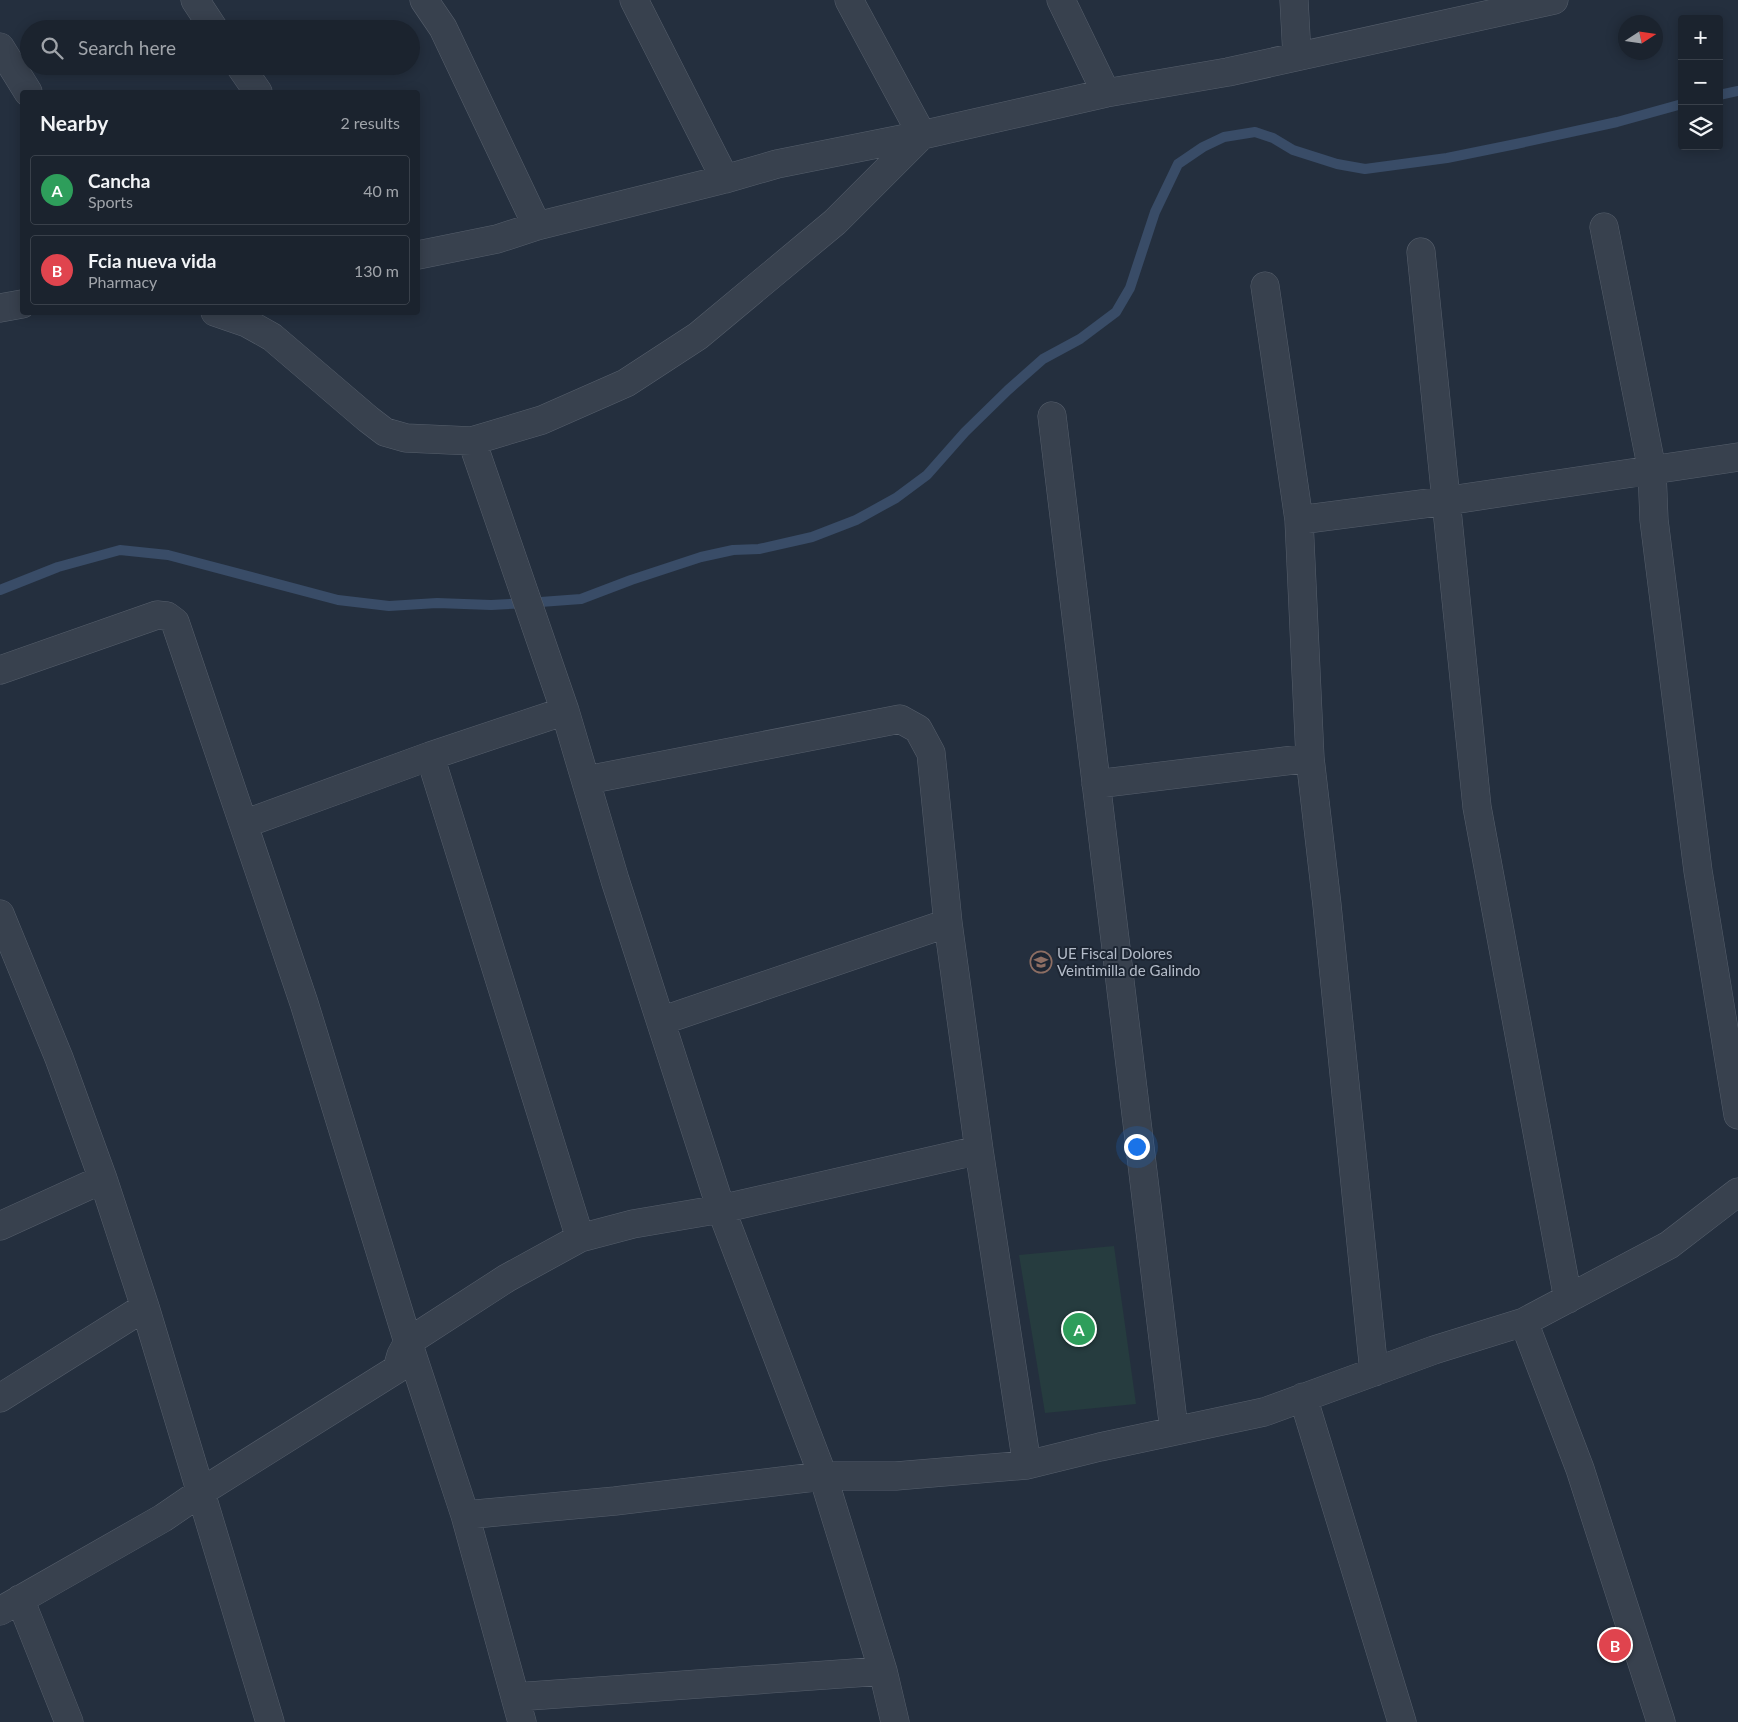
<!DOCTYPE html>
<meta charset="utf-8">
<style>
body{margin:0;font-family:Lato,sans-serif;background:#282f3a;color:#f1f3f6}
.controls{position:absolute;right:15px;top:15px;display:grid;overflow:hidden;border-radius:5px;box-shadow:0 2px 12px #0003}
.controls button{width:45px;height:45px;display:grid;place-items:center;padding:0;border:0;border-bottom:1px solid #39404a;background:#1b232e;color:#f1f3f6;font:25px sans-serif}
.compass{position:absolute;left:1618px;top:15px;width:45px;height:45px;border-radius:50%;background:#1b232e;box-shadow:0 2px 12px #0003;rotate:78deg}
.you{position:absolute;left:1136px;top:1146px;width:18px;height:18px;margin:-12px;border:4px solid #fff;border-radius:50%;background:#1a73e8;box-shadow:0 0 0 8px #1a73e833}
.badge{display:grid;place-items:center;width:32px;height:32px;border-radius:50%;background:#1a73e8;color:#fff;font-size:16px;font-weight:700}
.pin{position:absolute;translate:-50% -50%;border:2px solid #fff;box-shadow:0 1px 5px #0006}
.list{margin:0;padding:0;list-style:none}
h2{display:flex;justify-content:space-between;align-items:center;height:65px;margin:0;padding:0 20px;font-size:21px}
h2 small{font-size:16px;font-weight:400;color:#a0a4aa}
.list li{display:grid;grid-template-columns:32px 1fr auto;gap:15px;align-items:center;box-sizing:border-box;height:70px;margin:0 10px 10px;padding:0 10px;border:1px solid #39404a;border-radius:5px}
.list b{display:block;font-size:19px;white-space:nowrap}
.list p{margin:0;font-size:16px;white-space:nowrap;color:#a0a4aa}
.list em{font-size:16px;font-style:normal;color:#a0a4aa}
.icon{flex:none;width:28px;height:28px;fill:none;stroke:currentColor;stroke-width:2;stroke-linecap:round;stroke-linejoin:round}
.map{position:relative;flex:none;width:1738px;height:1722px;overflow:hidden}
.search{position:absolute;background:#1b232e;box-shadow:0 2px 12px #0003;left:20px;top:20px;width:400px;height:55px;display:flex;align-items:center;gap:12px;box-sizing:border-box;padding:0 18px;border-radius:28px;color:#a0a4aa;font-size:19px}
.panel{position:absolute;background:#1b232e;box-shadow:0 2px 12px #0003;left:20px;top:90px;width:400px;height:225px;border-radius:5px}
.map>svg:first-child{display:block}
.green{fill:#263c3f}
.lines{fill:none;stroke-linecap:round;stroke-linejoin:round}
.stream{stroke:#394c67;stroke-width:10}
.street-casing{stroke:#565f6c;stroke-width:29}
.street{stroke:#38414e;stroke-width:28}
.labels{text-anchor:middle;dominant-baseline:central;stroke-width:4;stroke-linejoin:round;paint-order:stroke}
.poi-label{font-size:15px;fill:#b4bcc9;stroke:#1d2633;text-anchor:start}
</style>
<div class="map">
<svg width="1738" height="1722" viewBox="0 0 1738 1722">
<rect width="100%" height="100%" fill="#242f3e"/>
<path class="green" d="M1114,1246L1136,1404L1045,1413L1019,1255Z"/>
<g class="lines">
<path class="stream" d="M1719,95L1738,91
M0,590L58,567L120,550L168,555L338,600L389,606L437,603L491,605L527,603L581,599L631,580L701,557L733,550L759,549L812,537L856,520L896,498L927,475L965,432L1008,390L1043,359L1080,339L1116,312L1130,288L1155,212L1178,164L1203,147L1224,137L1255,132L1273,138L1293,150L1337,164L1365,169L1447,158L1516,144L1617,122L1682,104"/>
<g class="street-casing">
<path id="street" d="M195,0L214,29
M424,0L443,28L537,226
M634,0L725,179
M1061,0L1106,93
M1294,0L1297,56
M0,47L28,92
M240,66L258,92
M1604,227L1652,470L1654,520L1698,871L1738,1115
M1421,252L1477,807L1568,1299
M418,255L497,239L537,226L725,179L777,164L922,135L1106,93L1228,72L1554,0
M1265,286L1299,520L1310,758L1327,905L1374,1372
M0,308L22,304
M215,312L247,323L272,337L368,419L385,432L406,438L472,441L542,420L626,383L698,336L835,222L922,135L849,0
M1052,416L1174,1430
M472,441L565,711
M1299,520L1445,501L1738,457
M0,670L157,615L167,616L175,622L304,1003L408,1342L465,1515L522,1722
M430,756L580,1238
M587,780L900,719L918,729L931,753L948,923L979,1150L1027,1465
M1096,784L1310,758
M244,824L430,756L565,711L615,880L721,1209L823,1476L883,1671L895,1722
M0,914L59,1058L103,1179L145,1307L270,1722
M661,1021L948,923
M0,1226L103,1179
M1524,1322L1580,1469L1661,1722
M1303,1397L1402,1722
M0,1398L145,1307
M465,1515L615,1501L823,1476H896L1027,1465L1100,1447L1264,1412L1434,1350L1524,1322L1669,1245L1738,1192
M20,1599L69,1722
M0,1611L163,1518L201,1492L397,1369L401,1355L408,1342L507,1278L580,1238L633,1224L721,1209L979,1150
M515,1697L883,1671"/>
</g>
<use href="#street" class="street"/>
</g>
<defs>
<g id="school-ring" transform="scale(1.125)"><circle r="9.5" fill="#1d2633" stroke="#8d6e63" stroke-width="1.5"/><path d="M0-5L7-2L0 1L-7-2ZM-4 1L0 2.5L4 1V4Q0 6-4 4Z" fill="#8d6e63"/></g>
</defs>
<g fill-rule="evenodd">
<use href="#school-ring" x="1041" y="962"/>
</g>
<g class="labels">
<g class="poi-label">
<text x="1057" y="953">UE Fiscal Dolores<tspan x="1057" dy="17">Veintimilla de Galindo</tspan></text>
</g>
</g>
</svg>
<div class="controls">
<button>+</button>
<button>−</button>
<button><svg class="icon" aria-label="layers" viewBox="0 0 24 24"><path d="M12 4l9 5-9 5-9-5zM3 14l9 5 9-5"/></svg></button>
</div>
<svg class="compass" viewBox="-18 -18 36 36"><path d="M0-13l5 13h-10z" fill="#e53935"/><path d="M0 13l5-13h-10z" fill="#a0a4aa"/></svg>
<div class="you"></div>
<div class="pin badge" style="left:1079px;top:1329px;background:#2e9e5b">A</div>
<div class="pin badge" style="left:1615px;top:1645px;background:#e0444e">B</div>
<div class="search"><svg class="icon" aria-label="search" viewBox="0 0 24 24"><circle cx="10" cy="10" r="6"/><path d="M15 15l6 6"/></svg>Search here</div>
<section class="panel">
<h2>Nearby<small>2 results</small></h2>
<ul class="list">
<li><span class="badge" style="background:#2e9e5b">A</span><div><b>Cancha</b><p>Sports</p></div><em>40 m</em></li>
<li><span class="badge" style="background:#e0444e">B</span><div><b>Fcia nueva vida</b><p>Pharmacy</p></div><em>130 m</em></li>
</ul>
</section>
</div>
